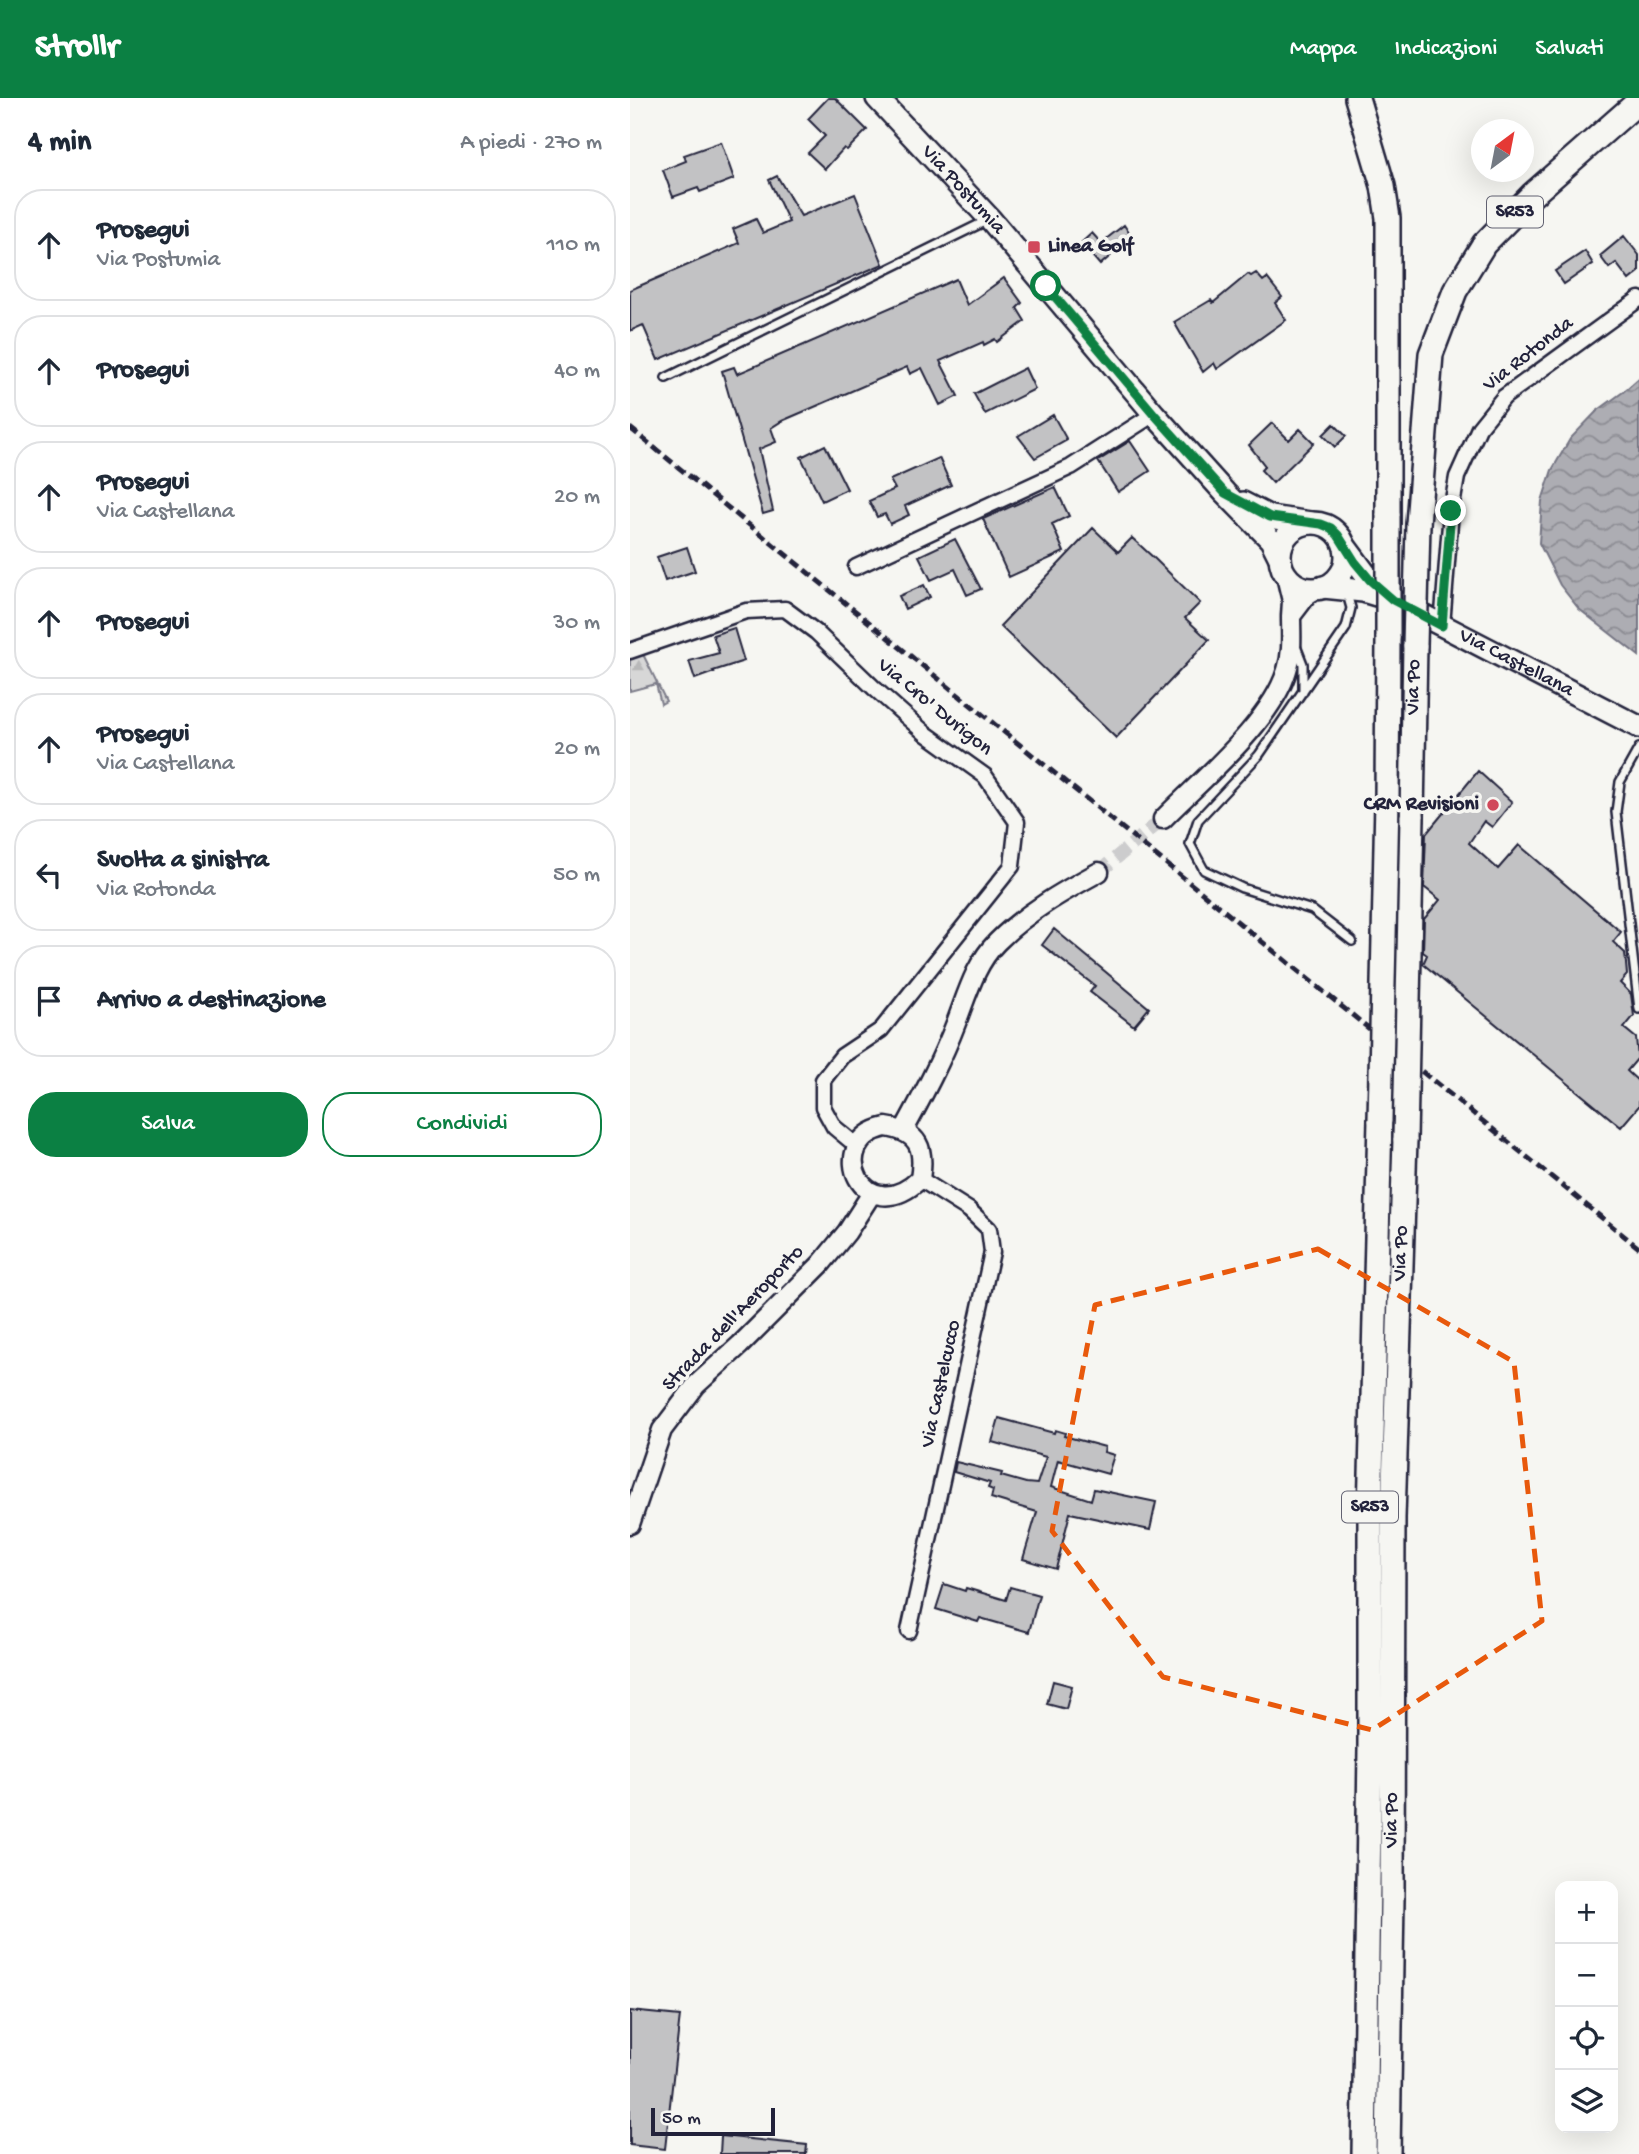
<!DOCTYPE html>
<html lang="it">
<meta charset="utf-8">
<style>
body{margin:0;font-family:"Gochi Hand",sans-serif;background:#f6f6f7;color:#1f2937}
.controls{position:absolute;right:21px;bottom:21px;display:grid;overflow:hidden;border-radius:14px;box-shadow:0 7px 28px #0002}
.controls button{width:63px;height:63px;display:grid;place-items:center;padding:0;border:0;border-bottom:2px solid #e0e1e3;background:#fff;color:#1f2937;font:35px sans-serif}
.compass{position:absolute;left:841px;top:21px;width:63px;height:63px;border-radius:50%;background:#fff;box-shadow:0 7px 28px #0002;rotate:32deg}
.scale{position:absolute;left:21px;bottom:18px;width:124px;box-sizing:border-box;padding-left:7px;border:4px solid #22223b;border-top:0;font-size:19px;line-height:24px;white-space:nowrap;color:#22223b;-webkit-text-stroke:5px #f6f6f2;paint-order:stroke}
.stop{position:absolute;width:21px;height:21px;margin:-16px;border:5px solid #0b8043;border-radius:50%;background:#fff}
.stop.end{background:#0b8043;border-color:#fff;box-shadow:0 2px 7px #0008}
.list{margin:0;padding:0;list-style:none}
h2{display:flex;justify-content:space-between;align-items:center;height:91px;margin:0;padding:0 28px;font-size:30px}
h2 small{font-size:23px;font-weight:400;color:#747a83}
.list li{display:grid;grid-template-columns:46px 1fr auto;gap:21px;align-items:center;box-sizing:border-box;height:112px;margin:0 14px 14px;padding:0 14px;border:2px solid #e0e1e3;border-radius:28px}
.list b{display:block;font-size:26px;white-space:nowrap}
.list p{margin:0;font-size:23px;white-space:nowrap;color:#747a83}
.list em{font-size:23px;font-style:normal;color:#747a83}
.actions{display:flex;gap:14px;padding:21px 28px}
.actions a{flex:1;padding:16px 0;border:2px solid #0b8043;border-radius:28px;text-align:center;font-size:24px;color:#0b8043}
.actions .main{background:#0b8043;color:#fff}
.icon{flex:none;width:38px;height:38px;fill:none;stroke:currentColor;stroke-width:2;stroke-linecap:round;stroke-linejoin:round}
.map{position:relative;flex:none;width:1009px;height:2056px;overflow:hidden}
header{display:flex;align-items:center;gap:42px;box-sizing:border-box;height:98px;padding:0 35px;background:#0b8043;color:#fff}
header strong{font-size:33px}
nav{display:flex;gap:38px;margin-inline-start:auto;font-size:24px}
main{display:flex}
aside{flex:1;background:#fff}
.map>svg:first-child{display:block}
.forest{fill:url(#forest-firs);stroke:#7c7c89;stroke-width:2}
.water{fill:url(#water-waves);stroke:#757583;stroke-width:2}
.building{fill:#c2c2c4;stroke:#22223b;stroke-width:2}
.lines{fill:none;stroke-linecap:round;stroke-linejoin:round}
.minor-tunnel{stroke:#cccccd;stroke-width:14;stroke-dasharray:14 7;stroke-linecap:butt}
.service-casing{stroke:#22223b;stroke-width:12}
.minor-casing{stroke:#22223b;stroke-width:19}
.tertiary-casing{stroke:#22223b;stroke-width:23}
.primary-casing{stroke:#22223b;stroke-width:26}
.trunk-casing{stroke:#22223b;stroke-width:28}
.service{stroke:#f6f6f2;stroke-width:7}
.minor{stroke:#f6f6f2;stroke-width:14}
.tertiary{stroke:#f6f6f2;stroke-width:18}
.primary{stroke:#f6f6f2;stroke-width:21}
.trunk{stroke:#f6f6f2;stroke-width:23}
.rail{stroke:#22223b;stroke-width:5;stroke-dasharray:10 5;stroke-linecap:butt}
.trunk-bridge-casing{stroke:#22223b;stroke-width:28;stroke-linecap:butt}
.trunk-bridge{stroke:#f6f6f2;stroke-width:23}
.route{stroke:#0b8043;stroke-width:9}
.marked{fill:none;stroke:#e8590c;stroke-width:5;stroke-dasharray:14 9;stroke-linejoin:round}
.poi-dot{fill:#d1495b;stroke:#f6f6f2;stroke-width:2.5}
.labels{text-anchor:middle;dominant-baseline:central;stroke-width:7;stroke-linejoin:round;paint-order:stroke}
.shield{fill:#f6f6f2;stroke:#626272;stroke-width:2}
.shield-label{font-size:19px;font-weight:bold;fill:#22223b}
.street-label{font-size:21px;fill:#22223b;stroke:#f6f6f2}
.poi-label{font-size:21px;font-weight:bold;fill:#22223b;stroke:#f6f6f2;text-anchor:start}
</style>
<header>
<strong>Strollr</strong>
<nav><a>Mappa</a><a>Indicazioni</a><a>Salvati</a></nav>
</header>
<main>
<aside>
<h2>4 min<small>A piedi · 270 m</small></h2>
<ul class="list">
<li><svg class="icon" aria-label="ahead" viewBox="0 0 24 24"><path d="M12 20V5M6 11l6-6 6 6"/></svg><div><b>Prosegui</b><p>Via Postumia</p></div><em>110 m</em></li>
<li><svg class="icon" aria-label="ahead" viewBox="0 0 24 24"><path d="M12 20V5M6 11l6-6 6 6"/></svg><div><b>Prosegui</b></div><em>40 m</em></li>
<li><svg class="icon" aria-label="ahead" viewBox="0 0 24 24"><path d="M12 20V5M6 11l6-6 6 6"/></svg><div><b>Prosegui</b><p>Via Castellana</p></div><em>20 m</em></li>
<li><svg class="icon" aria-label="ahead" viewBox="0 0 24 24"><path d="M12 20V5M6 11l6-6 6 6"/></svg><div><b>Prosegui</b></div><em>30 m</em></li>
<li><svg class="icon" aria-label="ahead" viewBox="0 0 24 24"><path d="M12 20V5M6 11l6-6 6 6"/></svg><div><b>Prosegui</b><p>Via Castellana</p></div><em>20 m</em></li>
<li><svg class="icon" aria-label="left" viewBox="0 0 24 24"><path d="M17 20v-9H6M10 6l-5 5 5 5"/></svg><div><b>Svolta a sinistra</b><p>Via Rotonda</p></div><em>50 m</em></li>
<li><svg class="icon" aria-label="arrive" viewBox="0 0 24 24"><path d="M6 21V4h12l-3 4 3 4H6"/></svg><div><b>Arrivo a destinazione</b></div></li>
</ul>
<div class="actions"><a class="main">Salva</a><a>Condividi</a></div>
</aside>
<div class="map">
<svg width="1009" height="2056" viewBox="0 0 1009 2056">
<defs>
<pattern id="forest-firs" width="22" height="20" patternUnits="userSpaceOnUse" patternTransform="scale(1.75)"><rect width="22" height="20" fill="#d7d7d7"/><path d="M5 1l3.5 6h-7zM16 11l3.5 6h-7z" fill="#b8b8b9"/></pattern>
<pattern id="water-waves" width="16" height="10" patternUnits="userSpaceOnUse" patternTransform="scale(1.75)"><rect width="16" height="10" fill="#adadb3"/><path d="M0 5q4-4 8 0t8 0" fill="none" stroke="#8c8c93"/></pattern>
</defs>
<rect width="100%" height="100%" fill="#f6f6f2"/>
<filter id="ink" filterUnits="userSpaceOnUse"><feTurbulence type="fractalNoise" baseFrequency=".0143" numOctaves="2"/><feDisplacementMap in="SourceGraphic" scale="14" xChannelSelector="R" yChannelSelector="G"/><feConvolveMatrix kernelMatrix="1 2 1 2 8 2 1 2 1" color-interpolation-filters="sRGB"/></filter>
<g filter="url(#ink)">
<path class="forest" d="M8,546L36,603L31,606L26,586L0,593V549Z"/>
<path class="water" d="M1009,280V558L949,511L930,487L909,445L912,403L922,372L940,341L967,313L993,294Z"/>
<path class="building" d="M198,0H205L237,32L217,52L214,50L195,71L178,55L195,38L178,21Z
M91,44L104,81L70,94L68,90L43,99L33,72L56,63L54,57Z
M147,78L171,118L225,96L253,166L28,262L13,227L0,233V192L109,145L103,131L126,121L133,135L159,124L139,82Z
M494,127L502,139L470,167L451,145L462,135L471,145Z
M994,138L1009,157V174L999,182L986,165L979,170L970,158Z
M955,153L963,166L934,186L925,173Z
M626,175L633,183L637,180L652,199L645,205L656,222L587,271L584,265L573,274L544,224L581,202L583,205L618,176L621,178Z
M374,180L392,205L387,210L395,223L367,244L365,241L354,247L353,244L310,263L328,298L310,307L292,270L280,276L277,269L152,323L141,330L146,344L129,351L143,413L133,416L92,273L104,269L107,276L326,181L337,207Z
M395,270L405,291L355,316L344,296Z
M423,317L437,342L405,360L388,338Z
M642,325L659,342L670,331L684,345L643,385L631,372L635,368L619,347Z
M704,326L716,338L705,349L693,337Z
M500,343L520,373L488,394L468,363Z
M195,347L217,391L192,403L171,359Z
M309,360L321,387L275,408L279,417L260,426L255,416L247,419L239,403L265,391L260,382Z
M425,389L439,418L422,426L434,454L379,479L353,421Z
M463,430L488,454L502,440L525,461L570,505L555,520L579,542L486,640L370,528Z
M325,441L351,491L337,497L325,471L301,482L289,458Z
M57,449L65,473L35,483L27,459Z
M294,487L300,499L275,511L269,498Z
M104,530L114,563L83,573L84,574L65,581L59,563L89,555L83,537Z
M848,673L882,704L862,729L854,723L839,745L868,771L889,747L991,834L983,844L995,855L997,877L990,885L1001,896L1004,918L994,930L1006,940L1008,960L997,973L1009,984V1008L991,1029L793,866L797,857L793,854L794,821L810,802L794,789L796,736Z
M424,831L519,910L504,928L460,894L465,888L412,847Z
M369,1320L424,1335L425,1332L435,1335L434,1338L475,1349L474,1354L484,1357L478,1376L428,1362L421,1389L461,1402L464,1391L526,1404L520,1432L440,1415L426,1471L393,1461L407,1414L361,1400L363,1392L358,1390L360,1385L324,1374L326,1364L372,1375L371,1378L396,1385L407,1386L416,1359L362,1344Z
M314,1486L335,1493L336,1490L376,1502L380,1489L409,1497L399,1534L350,1520L348,1524L306,1511Z
M423,1583L442,1588L436,1611L417,1606Z
M0,1913L50,1918L35,2051L0,2047Z
M91,2038L177,2047L176,2056H90Z"/>
<g class="lines">
<path class="minor-tunnel" d="M469,774L533,721"/>
<g class="service-casing">
<path id="service" d="M36,280L356,123
M717,496L721,510L716,530L629,657L568,722L560,746L574,772L612,790L682,812L722,843
M666,548L673,566V594
M1009,650L990,684L986,714L1009,911"/>
</g>
<g class="minor-casing">
<path id="minor" d="M226,469L441,369L524,316
M812,528L821,413L827,379L849,330L874,299L1009,201
M0,553L116,513L155,511L186,534L244,590L295,635L355,678L387,724L382,768L251,932L212,958L193,982V1009L204,1029L227,1048
M279,1533L362,1154L359,1131L339,1112L290,1081"/>
</g>
<g class="tertiary-casing">
<path id="tertiary" d="M656,478L662,503L661,518L677,497L686,491
M533,721C571,682 642,624 657,572C663,554 661,536 661,518
M256,1029C289,1034 295,1050 290,1081C234,1134 192,1043 256,1029Z
M274,1032C293,997 312,962 326,925C337,897 345,866 367,844C397,814 432,794 469,774
M0,1426L32,1332L66,1287L110,1247L191,1166L217,1134L242,1095"/>
</g>
<g class="primary-casing">
<g id="primary">
<path id="s1" d="M247,0L360,121L524,316L595,395L641,442L650,460"/>
<path d="M613,405L640,419L681,425"/>
<circle cx="683" cy="458" r="33"/>
<path d="M714,447L740,482L759,499"/>
<path id="s2" d="M693,489L733,493L763,502L1009,629"/>
</g>
</g>
<g class="trunk-casing">
<g id="trunk">
<path d="M727,0L753,88L758,120V418"/>
<path d="M788,426L801,256L825,193L854,146L902,97L1009,3"/>
<path d="M757,702L758,539"/>
<path id="s3" d="M782,719L785,547"/>
<path d="M734,2056L740,1651V1416L750,1022"/>
<path id="s4" d="M758,2056L762,1801L763,1420L775,1041"/>
</g>
</g>
<use href="#service" class="service"/>
<use href="#minor" class="minor"/>
<use href="#tertiary" class="tertiary"/>
<use href="#primary" class="primary"/>
<use href="#trunk" class="trunk"/>
<path class="rail" d="M0,330L1009,1150"/>
<g class="trunk-bridge-casing">
<path id="trunk-bridge" d="M758,539V418
M785,547L788,426
M750,1022L757,702
M775,1041L782,719"/>
</g>
<use href="#trunk-bridge" class="trunk-bridge"/>
</g>
</g>
<g class="lines" filter="url(#ink)">
<path class="route" d="M416,188L524,316L595,395L640,419L691,426L701,430L708,437L725,464L740,482L763,502L812,528L821,413"/>
</g>
<path class="marked" d="M688,1151L884,1264L912,1523L742,1632L533,1579L422,1433L465,1207Z"/>
<g class="poi-dot">
<rect x="397" y="142" width="14" height="14" rx="3.5"/>
<circle cx="863" cy="707" r="7"/>
</g>
<g class="labels">
<g class="shield">
<rect x="857" y="98.5" width="56" height="31" rx="5"/>
<rect x="712" y="1393.5" width="56" height="31" rx="5"/>
</g>
<g class="shield-label">
<text x="885" y="114">SR53</text>
<text x="740" y="1409">SR53</text>
</g>
<g class="street-label">
<text stroke="none"><textPath href="#s1" startOffset="126">Via Postumia</textPath></text>
<text transform="translate(899 257) rotate(-38)">Via Rotonda</text>
<text stroke="none"><textPath href="#s2" startOffset="210">Via Castellana</textPath></text>
<text stroke="none"><textPath href="#s3" startOffset="130">Via Po</textPath></text>
<text transform="translate(304 610) rotate(39)">Via Cro' Durigon</text>
<text stroke="none"><textPath href="#s4" startOffset="901">Via Po</textPath></text>
<text transform="translate(104 1221) rotate(-46)">Strada dell'Aeroporto</text>
<text transform="translate(312 1286) rotate(-78)">Via Castelcucco</text>
<text stroke="none"><textPath href="#s4" startOffset="334">Via Po</textPath></text>
</g>
<g class="poi-label">
<text x="418" y="149">Linea Golf</text>
<text x="849" y="707" text-anchor="end">CRM Revisioni</text>
</g>
</g>
</svg>
<div class="controls">
<button>+</button>
<button>−</button>
<button><svg class="icon" aria-label="locate" viewBox="0 0 24 24"><circle cx="12" cy="12" r="6"/><path d="M12 2v4M12 18v4M2 12h4M18 12h4"/></svg></button>
<button><svg class="icon" aria-label="layers" viewBox="0 0 24 24"><path d="M12 4l9 5-9 5-9-5zM3 14l9 5 9-5"/></svg></button>
</div>
<svg class="compass" viewBox="-18 -18 36 36"><path d="M0-13l5 13h-10z" fill="#e53935"/><path d="M0 13l5-13h-10z" fill="#747a83"/></svg>
<div class="scale">50 m</div>
<div class="stop" style="left:416px;top:188px"></div>
<div class="stop end" style="left:821px;top:413px"></div>
</div>
</main>
